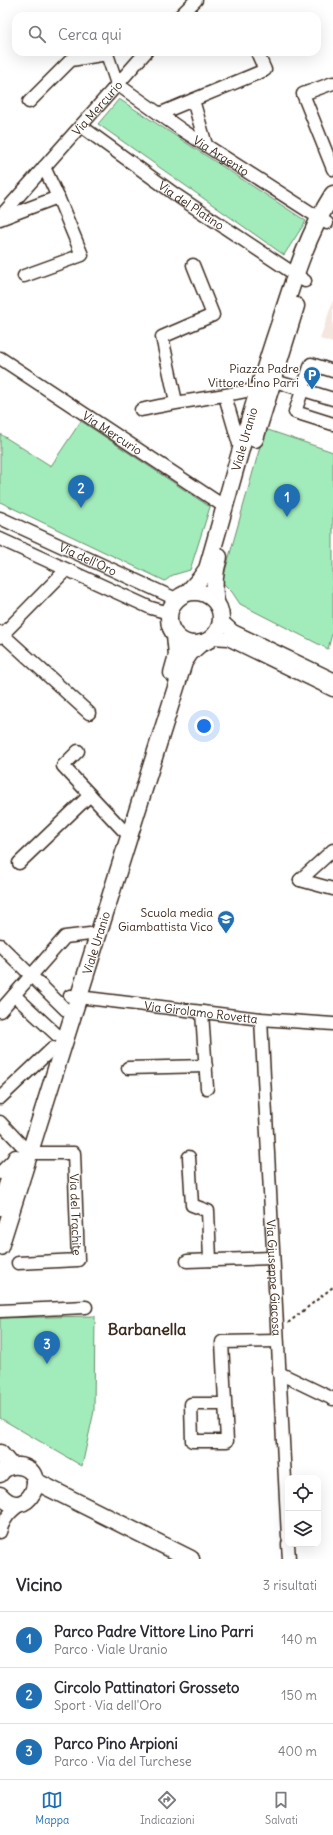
<!DOCTYPE html>
<html lang="it">
<meta charset="utf-8">
<style>
body{margin:0;font-family:Delius,sans-serif;background:#f7f7f7;color:#2b2b33}
.controls{position:absolute;right:12px;bottom:12px;display:grid;overflow:hidden;border-radius:8px;box-shadow:0 4px 16px #0002}
.controls button{width:36px;height:36px;display:grid;place-items:center;padding:0;border:0;border-bottom:1px solid #e1e1e2;background:#fff;color:#2b2b33;font:20px sans-serif}
.you{position:absolute;left:204px;top:726px;width:14px;height:14px;margin:-10px;border:3px solid #fff;border-radius:50%;background:#1a73e8;box-shadow:0 0 0 6px #1a73e833}
.badge{display:grid;place-items:center;width:26px;height:26px;border-radius:50%;background:#1f6fb2;color:#fff;font-size:13px;font-weight:700}
.pin{position:absolute;translate:-50% -33px;filter:drop-shadow(0 1px 2px #0008)}
.pin::after{content:'';position:absolute;top:21px;width:14px;height:12px;background:inherit;clip-path:polygon(0 0,100% 0,50% 100%)}
.list{margin:0;padding:0;list-style:none}
h2{display:flex;justify-content:space-between;align-items:center;height:52px;margin:0;padding:0 16px;font-size:17px}
h2 small{font-size:13px;font-weight:400;color:#7c7c81}
.list li{display:grid;grid-template-columns:26px 1fr auto;gap:12px;align-items:center;box-sizing:border-box;height:56px;padding:0 16px;border-top:1px solid #e1e1e2}
.list b{display:block;font-size:15px;white-space:nowrap}
.list p{margin:0;font-size:13px;white-space:nowrap;color:#7c7c81}
.list em{font-size:13px;font-style:normal;color:#7c7c81}
.icon{flex:none;width:22px;height:22px;fill:none;stroke:currentColor;stroke-width:2;stroke-linecap:round;stroke-linejoin:round}
.map{position:relative;flex:none;width:333px;height:1559px;overflow:hidden}
.search{position:absolute;background:#fff;box-shadow:0 4px 16px #0002;left:12px;right:12px;top:12px;height:44px;display:flex;align-items:center;gap:10px;box-sizing:border-box;padding:0 14px;border-radius:12px;color:#7c7c81;font-size:15px}
.sheet{height:220px;background:#fff}
nav{display:flex;justify-content:space-around;align-items:center;box-sizing:border-box;height:56px;border-top:1px solid #e1e1e2;background:#fff;font-size:11px;color:#7c7c81}
nav a{display:grid;justify-items:center;gap:2px}
nav .on{color:#1f6fb2}
.map>svg:first-child{display:block}
.built{fill:#f5e6df}
.green{fill:#a2ecbb;stroke:#6e8b6c}
.lines{fill:none;stroke-linecap:round;stroke-linejoin:round}
.minor-casing{stroke:#3b2a1e;stroke-width:15}
.major-casing{stroke:#3b2a1e;stroke-width:19}
.path{stroke:#3b2a1e;stroke-width:2;stroke-dasharray:3 3;stroke-linecap:butt}
.minor{stroke:#fff;stroke-width:12}
.major{stroke:#fff;stroke-width:16}
.labels{text-anchor:middle;dominant-baseline:central;stroke-width:3;stroke-linejoin:round;paint-order:stroke}
.street-label{font-size:12px;fill:#3b2a1e;stroke:#fff}
.poi-label{font-size:12px;fill:#3b2a1e;stroke:#fff;text-anchor:end}
.district-label{font-size:16px;font-weight:bold;fill:#3b2a1e;stroke:#fff}
</style>
<div class="map">
<svg width="333" height="1559" viewBox="0 0 333 1559">
<rect width="100%" height="100%" fill="#fff"/>
<filter id="ink" filterUnits="userSpaceOnUse"><feTurbulence type="fractalNoise" baseFrequency=".025" numOctaves="2"/><feDisplacementMap in="SourceGraphic" scale="8" xChannelSelector="R" yChannelSelector="G"/><feConvolveMatrix kernelMatrix="1 2 1 2 8 2 1 2 1" color-interpolation-filters="sRGB"/></filter>
<g filter="url(#ink)">
<path class="built" d="M333,300V343L320,339Z"/>
<path class="green" d="M119,99L306,221L284,255L98,124Z
M81,421L210,507L190,570L173,575L165,581L0,502V434L51,466Z
M265,429L333,452V630L328,649L240,604L232,592L222,582Z
M95,1316L94,1411L82,1466L0,1418V1318Z"/>
<g class="lines">
<g class="minor-casing">
<g id="minor">
<path d="M180,16L196,0"/>
<path d="M333,83L303,94L333,169"/>
<path d="M193,100L206,145"/>
<path id="s1" d="M29,102L71,60L107,54L117,84L182,130L327,223"/>
<path d="M159,114L265,70L257,52"/>
<path id="s2" d="M81,126L176,195L305,281"/>
<path d="M44,167L58,197"/>
<path id="s3" d="M0,217L146,52"/>
<path d="M0,219L58,197L82,255L24,276"/>
<path id="s4" d="M0,358L225,507"/>
<path d="M333,371L311,364L295,412L333,424"/>
<path d="M265,378L333,399"/>
<path d="M225,396L241,451"/>
<path d="M176,402L162,337L213,315L193,265"/>
<path d="M141,410C180,401 219,397 257,389"/>
<path id="s5" d="M0,518L176,599"/>
<path d="M0,539L151,608L169,613"/>
<path d="M221,620L233,631L333,679"/>
<path d="M0,632L89,713"/>
<path d="M0,637L66,570"/>
<path d="M211,638L228,639L333,690"/>
<path d="M78,751L63,766L123,830"/>
<path d="M19,863L90,795"/>
<path d="M300,880L333,850"/>
<path d="M300,880L333,889"/>
<path d="M0,945L66,1010"/>
<path d="M14,995L57,1035"/>
<path id="s6" d="M70,996L261,1019L333,1024"/>
<path d="M0,1011L65,937L90,934"/>
<path d="M202,1012L207,1088"/>
<path id="s7" d="M261,1019L288,1537"/>
<path d="M128,1068L206,1066"/>
<path d="M0,1098L53,1048"/>
<path id="s8" d="M0,1122L29,1153H74L78,1260L18,1263"/>
<path d="M189,1157L192,1205L208,1211L210,1260"/>
<path d="M0,1173L15,1158"/>
<path d="M187,1261L272,1258"/>
<path d="M0,1311L86,1307"/>
<path d="M279,1373L333,1399"/>
<path d="M225,1404H191L192,1441H227L222,1342L277,1341"/>
<path d="M0,1532C4,1518 10,1512 22,1503"/>
<path d="M288,1544L289,1559"/>
</g>
</g>
<g class="major-casing">
<g id="major">
<path d="M255,439L296,306"/>
<circle cx="195" cy="618" r="26"/>
<path id="s9" d="M188,592L199,580L207,569C231,487 252,403 280,322C294,278 308,233 333,194"/>
<path d="M216,602C213,586 214,573 219,557"/>
<path d="M172,673L177,655L175,635"/>
<path d="M0,1207L16,1158"/>
<path id="s10" d="M0,1247L184,662L190,653L201,643"/>
<path d="M0,1453L11,1466"/>
<path d="M0,1474C4,1468 11,1465 19,1466C53,1471 26,1525 0,1495"/>
<path d="M35,1481L191,1559"/>
</g>
</g>
<path class="path" d="M288,1323L333,1287"/>
<use href="#minor" class="minor"/>
<use href="#major" class="major"/>
</g>
</g>
<defs>
<g id="parking-pin" transform="scale(0.9)"><path d="M0 17L-7.5 6A9.5 9.5 0 1 1 7.5 6Z" fill="#1f6fb2" stroke="#fff"/><path d="M-3.5-5.5H1a3.5 3.5 0 0 1 0 7H-1V5.5H-3.5ZM-1-3.4V-.6H.8a1.4 1.4 0 0 0 0-2.8Z" fill="#fff"/></g>
<g id="school-pin" transform="scale(0.9)"><path d="M0 17L-7.5 6A9.5 9.5 0 1 1 7.5 6Z" fill="#1f6fb2" stroke="#fff"/><path d="M0-5L7-2L0 1L-7-2ZM-4 1L0 2.5L4 1V4Q0 6-4 4Z" fill="#fff"/></g>
</defs>
<g fill-rule="evenodd">
<use href="#parking-pin" x="312" y="375"/>
<use href="#school-pin" x="226" y="919"/>
</g>
<g class="labels">
<g class="street-label">
<text stroke="none"><textPath href="#s3" startOffset="146">Via Mercurio</textPath></text>
<text stroke="none"><textPath href="#s1" startOffset="254">Via Argento</textPath></text>
<text stroke="none"><textPath href="#s2" startOffset="136">Via del Platino</textPath></text>
<text stroke="none"><textPath href="#s4" startOffset="135">Via Mercurio</textPath></text>
<text stroke="none"><textPath href="#s9" startOffset="165">Viale Uranio</textPath></text>
<text stroke="none"><textPath href="#s5" startOffset="97">Via dell'Oro</textPath></text>
<text stroke="none"><textPath href="#s10" startOffset="319">Viale Uranio</textPath></text>
<text stroke="none"><textPath href="#s6" startOffset="132">Via Girolamo Rovetta</textPath></text>
<text stroke="none"><textPath href="#s8" startOffset="149">Via del Trachite</textPath></text>
<text stroke="none"><textPath href="#s7" startOffset="259">Via Giuseppe Giacosa</textPath></text>
</g>
<g class="poi-label">
<text x="299" y="368">Piazza Padre<tspan x="299" dy="14">Vittore Lino Parri</tspan></text>
<text x="213" y="912">Scuola media<tspan x="213" dy="14">Giambattista Vico</tspan></text>
</g>
<g class="district-label">
<text x="147" y="1329">Barbanella</text>
</g>
</g>
</svg>
<div class="controls">
<button><svg class="icon" aria-label="locate" viewBox="0 0 24 24"><circle cx="12" cy="12" r="6"/><path d="M12 2v4M12 18v4M2 12h4M18 12h4"/></svg></button>
<button><svg class="icon" aria-label="layers" viewBox="0 0 24 24"><path d="M12 4l9 5-9 5-9-5zM3 14l9 5 9-5"/></svg></button>
</div>
<div class="you"></div>
<div class="pin badge" style="left:287px;top:517px">1</div>
<div class="pin badge" style="left:81px;top:508px">2</div>
<div class="pin badge" style="left:47px;top:1364px">3</div>
<div class="search"><svg class="icon" aria-label="search" viewBox="0 0 24 24"><circle cx="10" cy="10" r="6"/><path d="M15 15l6 6"/></svg>Cerca qui</div>
</div>
<section class="sheet">
<h2>Vicino<small>3 risultati</small></h2>
<ul class="list">
<li><span class="badge">1</span><div><b>Parco Padre Vittore Lino Parri</b><p>Parco · Viale Uranio</p></div><em>140 m</em></li>
<li><span class="badge">2</span><div><b>Circolo Pattinatori Grosseto</b><p>Sport · Via dell'Oro</p></div><em>150 m</em></li>
<li><span class="badge">3</span><div><b>Parco Pino Arpioni</b><p>Parco · Via del Turchese</p></div><em>400 m</em></li>
</ul>
</section>
<nav>
<a class="on"><svg class="icon" aria-label="map" viewBox="0 0 24 24"><path d="M3 6l6-2 6 2 6-2v14l-6 2-6-2-6 2zM9 4v14M15 6v14"/></svg>Mappa</a>
<a><svg class="icon" aria-label="directions" viewBox="0 0 24 24"><path d="M12 3l9 9-9 9-9-9zM9 14v-3h6M13 9l2 2-2 2"/></svg>Indicazioni</a>
<a><svg class="icon" aria-label="saved" viewBox="0 0 24 24"><path d="M7 4h10v16l-5-4-5 4z"/></svg>Salvati</a>
</nav>
